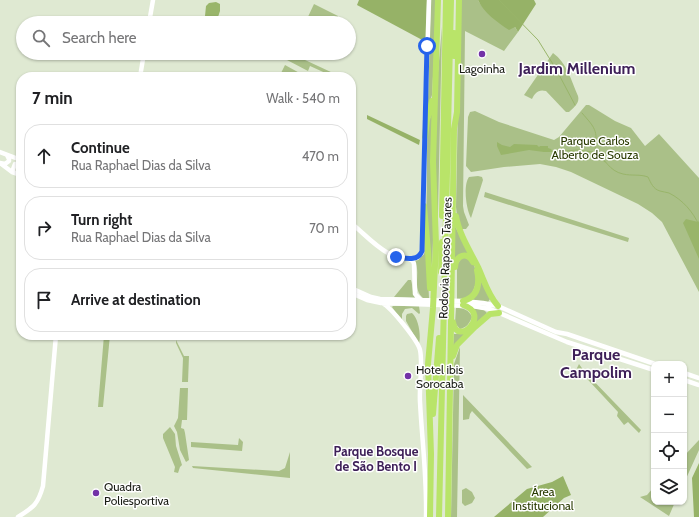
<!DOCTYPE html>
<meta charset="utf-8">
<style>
body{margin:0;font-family:Cabin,sans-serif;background:#f6f6f6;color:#202124}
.controls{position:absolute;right:12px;bottom:12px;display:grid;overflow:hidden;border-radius:8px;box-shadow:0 1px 3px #0004}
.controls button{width:36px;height:36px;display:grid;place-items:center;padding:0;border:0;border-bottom:1px solid #e0e0e0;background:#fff;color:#202124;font:20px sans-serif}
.stop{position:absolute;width:12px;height:12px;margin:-9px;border:3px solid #2563eb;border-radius:50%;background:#fff}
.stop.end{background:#2563eb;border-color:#fff;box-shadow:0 1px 4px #0008}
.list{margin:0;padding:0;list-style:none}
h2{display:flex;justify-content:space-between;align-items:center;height:52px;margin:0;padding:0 16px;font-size:17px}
h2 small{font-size:13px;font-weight:400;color:#757577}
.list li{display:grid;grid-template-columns:26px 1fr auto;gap:12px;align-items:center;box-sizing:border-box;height:64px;margin:0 8px 8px;padding:0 8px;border:1px solid #e0e0e0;border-radius:16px}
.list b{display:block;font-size:15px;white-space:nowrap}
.list p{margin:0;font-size:13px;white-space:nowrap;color:#757577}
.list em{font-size:13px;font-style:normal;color:#757577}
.icon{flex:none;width:22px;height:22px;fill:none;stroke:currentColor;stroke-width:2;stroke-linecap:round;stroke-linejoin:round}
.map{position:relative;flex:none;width:699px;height:517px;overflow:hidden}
.search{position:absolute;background:#fff;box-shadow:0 1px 3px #0004;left:16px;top:16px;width:340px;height:44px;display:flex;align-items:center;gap:10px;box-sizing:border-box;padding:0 14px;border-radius:22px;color:#757577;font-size:15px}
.panel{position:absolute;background:#fff;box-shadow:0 1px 3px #0004;left:16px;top:72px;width:340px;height:268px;border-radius:16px}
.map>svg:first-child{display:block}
.green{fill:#aac088}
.forest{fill:#96b267}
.water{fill:#99b56a}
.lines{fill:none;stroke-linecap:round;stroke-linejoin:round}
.stream{stroke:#99b56a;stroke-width:1}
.secondary{stroke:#fff;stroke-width:4.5}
.highway{stroke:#b9e469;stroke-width:6}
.route{stroke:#2563eb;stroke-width:5}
.poi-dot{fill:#7332a7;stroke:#fff;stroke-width:1.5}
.labels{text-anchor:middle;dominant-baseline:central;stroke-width:3;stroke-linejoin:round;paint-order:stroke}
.poi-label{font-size:12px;fill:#191c14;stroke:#fff;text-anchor:start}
.park-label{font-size:12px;fill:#293a00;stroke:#fff}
.street-label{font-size:12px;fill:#191c14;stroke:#fff}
.neighbourhood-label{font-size:13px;font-weight:bold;fill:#3e2058;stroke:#fff}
.district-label{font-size:16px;font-weight:bold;fill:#3e2058;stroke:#fff}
</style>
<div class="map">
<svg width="699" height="517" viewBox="0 0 699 517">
<rect width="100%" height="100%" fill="#dfe9d2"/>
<path class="green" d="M431,0H437L432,95L427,111Z
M460,0H478C485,16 510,16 518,32L504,51L465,31L463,206L464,212L469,225L466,229H462L457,216L456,207Z
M314,4L338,16L337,20L340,22C330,24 314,25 306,21Z
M442,27L437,259L435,176L437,84Z
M290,53L333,73L332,76L310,66L308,71L287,60L290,57Z
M553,53C567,63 571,80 578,96C580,103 574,107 569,112H566L564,110L546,91C538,89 535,93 532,99L524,95Z
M285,65L305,76L304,77H279Z
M586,105H589L615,121L631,128L645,146L659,134L699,178V292L662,222L652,213L638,204L571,172L556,167L540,164L504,167L471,172L466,166L468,117L470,112L475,111L499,122L554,140L559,137Z
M432,112L434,212L432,269L426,219V131Z
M478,176L482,177L483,180L471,218C466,209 463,185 469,177Z
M485,192L629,238L628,242L484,197Z
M454,224L469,254L455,258Z
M426,235L429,298H423C411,288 422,271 414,260L419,259Z
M463,257C465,258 469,259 471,261C479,269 477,290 469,296C466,299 461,299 457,299V267L458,263Z
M479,277L490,299L488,302L472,300Z
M408,280H411C413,286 412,292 415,298L394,297Z
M393,306H419L420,313L419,314L412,308L405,309L402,314V321L392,307Z
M456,308C464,308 469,310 472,317C469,324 467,327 460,329L455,323Z
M473,308L484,310L487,313L453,347L454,334H461L476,322L477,316Z
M412,313C419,319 421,336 419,344L406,321V316L407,314Z
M104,335H110L103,407H98Z
M176,340L184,356H189L188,382H182L183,358L176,343Z
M460,347L457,517H451L454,364Z
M579,364L584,371L641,430L639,433L628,422L624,425L617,416L618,412L577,368Z
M180,388H188L187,420H182L181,428L184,429L185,433L189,460L186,462L180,450L177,432L174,426L178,418Z
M463,395L532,467L527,469L472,411L470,414L469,419L463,420Z
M170,427L175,434L176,446L182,465L180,467L178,473L174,472L175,467L163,438V434Z
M239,438L243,442L242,451L191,447V442L238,445Z
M699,440V450L684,483V456Z
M290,452V478L193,468L192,466L279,471L285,468Z
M654,487V502H675L669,516L640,497L647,495Z
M466,488L472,492L475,498L472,503L465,506L462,503V490Z"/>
<path class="forest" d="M359,0H427L426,42L357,5Z
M478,0H534L536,4L518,32L515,27L509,30C498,23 483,12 478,0Z
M367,115L420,140L419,145L367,119Z
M699,463V517H694L692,478Z
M563,476L571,495L564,498L543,517H494L527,489L552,482Z"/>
<path class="water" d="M216,2L220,4V11L218,17L208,19L205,16L206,6L209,3Z
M497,142L502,145L510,147L514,144L537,145L539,147L540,146H548V148L551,149L553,152H544L529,150L501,155L497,146Z
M686,219L698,222L699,221V259L683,223Z"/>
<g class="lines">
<path class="stream" d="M499,0L538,40L556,69L575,105
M582,113C595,128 598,130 595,150C605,159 609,171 623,174C632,176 640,174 648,177C651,183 653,189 660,191C663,192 666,192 669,193C683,200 693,212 699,225
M553,152L577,150L593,152L605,162"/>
<path class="secondary" d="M149,23L153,0
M140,77L144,53
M425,120L429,0
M0,152L21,160
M0,163L12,172L21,175
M0,163L5,164L9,161V159L7,155
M12,172L15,164H21
M424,208L425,134
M351,223C372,240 387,262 417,258L422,253L423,224
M409,259L413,261L414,264L415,294L422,301
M351,288L371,297L380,299L463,301L483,303L498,306L556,332L567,334L655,364
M351,293L367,300L381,303L472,306L490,309L567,342L654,370
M382,303C391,307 418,341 420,350C423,363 419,387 420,402C422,440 427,478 426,517
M684,373L699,378
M684,380L699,385
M18,517C34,507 38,504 43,486L56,335"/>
<path class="highway" d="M454,33V56
M425,137L427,120L432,101
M424,206L428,251L430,288
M442,216L446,0
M456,216C459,234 470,251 478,267C484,280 488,295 498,306
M455,267C456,255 467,251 473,262
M441,272L442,242
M463,301C478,297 480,284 477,270
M453,322C457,348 492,314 463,305
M453,356L457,345L475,327L490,314L499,313
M433,414L439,338
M430,517L431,454L428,364L433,308L436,244L433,162L438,0
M439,517L451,0
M448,517L454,129L457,112L459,0"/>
</g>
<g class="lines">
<path class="route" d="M396,257C405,258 418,262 422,251L427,46"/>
</g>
<g class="poi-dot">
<circle cx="482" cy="54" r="4"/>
<circle cx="408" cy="376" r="4"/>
<circle cx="96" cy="493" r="4"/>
</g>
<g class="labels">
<g class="poi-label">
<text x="482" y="68" text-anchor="middle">Lagoinha</text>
<text x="416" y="369">Hotel ibis<tspan x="416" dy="14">Sorocaba</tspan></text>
<text x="104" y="486">Quadra<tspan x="104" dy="14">Poliesportiva</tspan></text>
</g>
<g class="park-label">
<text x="595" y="140">Parque Carlos<tspan x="595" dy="14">Alberto de Souza</tspan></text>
<text x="543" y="491">Área<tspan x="543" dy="14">Institucional</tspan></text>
</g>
<g class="street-label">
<text transform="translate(445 258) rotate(-88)">Rodovia Raposo Tavares</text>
</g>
<g class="neighbourhood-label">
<text x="376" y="451">Parque Bosque<tspan x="376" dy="15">de São Bento I</tspan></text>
</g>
<g class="district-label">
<text x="577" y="68">Jardim Millenium</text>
<text x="596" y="354">Parque<tspan x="596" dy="18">Campolim</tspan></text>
</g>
</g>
</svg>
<div class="controls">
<button>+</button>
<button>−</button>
<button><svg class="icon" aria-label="locate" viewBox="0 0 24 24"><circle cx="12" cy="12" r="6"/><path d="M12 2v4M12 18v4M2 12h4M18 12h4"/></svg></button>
<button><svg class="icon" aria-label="layers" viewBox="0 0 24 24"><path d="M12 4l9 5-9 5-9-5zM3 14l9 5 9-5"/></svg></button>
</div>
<div class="stop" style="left:427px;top:46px"></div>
<div class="stop end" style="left:396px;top:257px"></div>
<div class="search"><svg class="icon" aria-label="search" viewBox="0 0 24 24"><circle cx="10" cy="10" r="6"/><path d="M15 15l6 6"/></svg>Search here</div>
<section class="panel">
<h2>7 min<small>Walk · 540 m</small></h2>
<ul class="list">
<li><svg class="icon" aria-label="ahead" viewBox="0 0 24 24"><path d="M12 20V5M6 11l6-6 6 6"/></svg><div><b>Continue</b><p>Rua Raphael Dias da Silva</p></div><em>470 m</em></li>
<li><svg class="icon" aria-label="right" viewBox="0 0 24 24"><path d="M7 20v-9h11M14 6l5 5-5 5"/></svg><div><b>Turn right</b><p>Rua Raphael Dias da Silva</p></div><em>70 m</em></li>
<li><svg class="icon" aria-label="arrive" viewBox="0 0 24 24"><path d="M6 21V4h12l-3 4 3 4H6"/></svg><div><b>Arrive at destination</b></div></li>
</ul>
</section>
</div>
